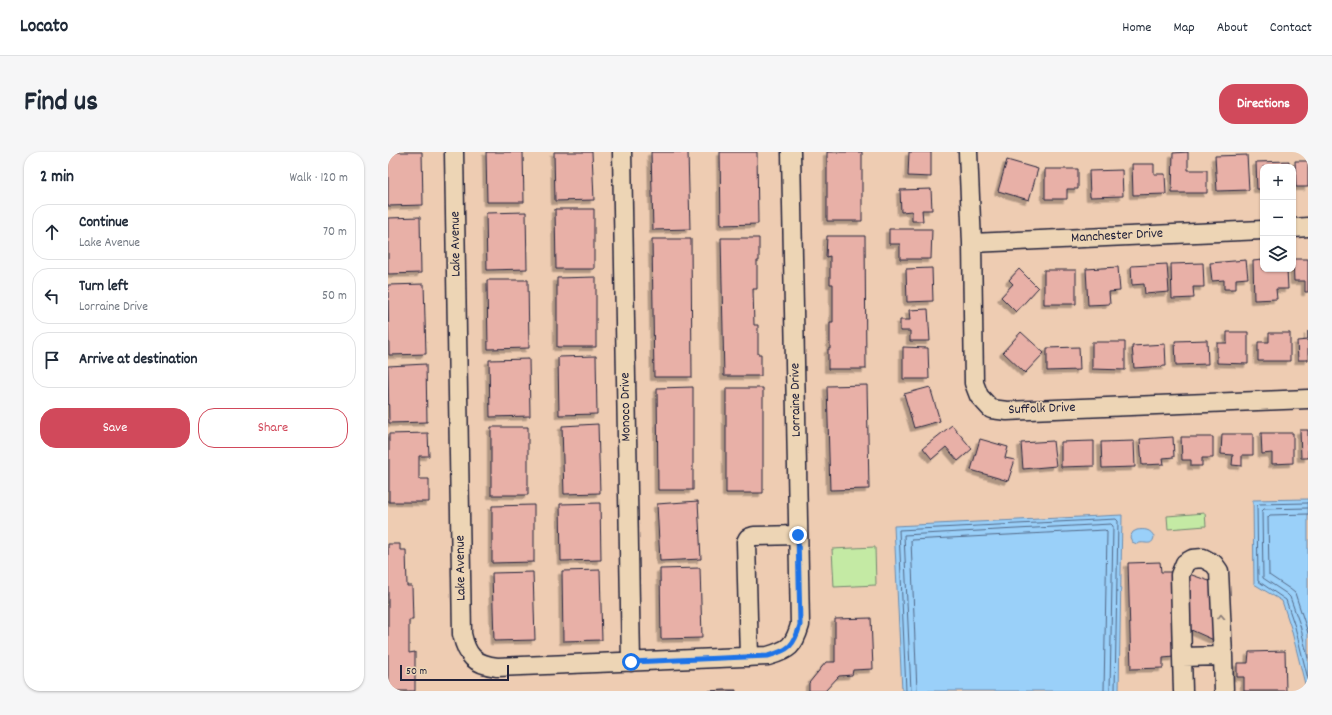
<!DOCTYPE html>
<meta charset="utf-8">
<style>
body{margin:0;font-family:Dekko,sans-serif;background:#f6f6f7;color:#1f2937}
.controls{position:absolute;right:12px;top:12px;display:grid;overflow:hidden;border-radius:8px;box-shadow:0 1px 3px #0004}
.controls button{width:36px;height:36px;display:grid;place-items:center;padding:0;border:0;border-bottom:1px solid #e0e1e3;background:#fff;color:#1f2937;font:20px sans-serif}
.scale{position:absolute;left:12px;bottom:10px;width:109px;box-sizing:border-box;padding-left:4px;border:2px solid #22223b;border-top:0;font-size:11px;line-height:14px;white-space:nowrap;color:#22223b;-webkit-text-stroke:3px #edd5b5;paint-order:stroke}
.stop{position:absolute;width:12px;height:12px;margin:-9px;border:3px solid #1a73e8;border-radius:50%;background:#fff}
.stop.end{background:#1a73e8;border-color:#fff;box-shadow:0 1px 4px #0008}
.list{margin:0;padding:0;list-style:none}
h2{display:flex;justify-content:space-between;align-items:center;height:52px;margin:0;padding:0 16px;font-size:17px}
h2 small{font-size:13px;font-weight:400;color:#747a83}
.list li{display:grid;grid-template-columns:26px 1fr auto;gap:12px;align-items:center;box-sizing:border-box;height:56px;margin:0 8px 8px;padding:0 8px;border:1px solid #e0e1e3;border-radius:16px}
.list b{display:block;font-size:15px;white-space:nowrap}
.list p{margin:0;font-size:13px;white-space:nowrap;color:#747a83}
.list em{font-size:13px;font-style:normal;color:#747a83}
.actions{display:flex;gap:8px;padding:12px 16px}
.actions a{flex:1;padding:9px 0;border:1px solid #d1495b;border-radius:16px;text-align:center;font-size:14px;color:#d1495b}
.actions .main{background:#d1495b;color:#fff}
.icon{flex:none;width:22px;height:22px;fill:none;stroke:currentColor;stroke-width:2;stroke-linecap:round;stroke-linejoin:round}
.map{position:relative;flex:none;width:920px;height:539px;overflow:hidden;border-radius:16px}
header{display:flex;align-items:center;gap:24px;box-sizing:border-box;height:56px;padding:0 20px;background:#fff;border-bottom:1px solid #e0e1e3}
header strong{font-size:19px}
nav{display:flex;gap:22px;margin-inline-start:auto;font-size:14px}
.intro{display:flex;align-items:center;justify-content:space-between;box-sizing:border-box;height:96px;padding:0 24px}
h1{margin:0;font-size:28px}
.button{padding:10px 18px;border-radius:16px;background:#d1495b;color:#fff;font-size:14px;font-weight:700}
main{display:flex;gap:24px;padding:0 24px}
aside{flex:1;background:#fff;border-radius:16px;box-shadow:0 1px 3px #0004}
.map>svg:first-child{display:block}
.green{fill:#c4eaa4;stroke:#738670}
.water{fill:#9ad0f9;stroke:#6a8aad}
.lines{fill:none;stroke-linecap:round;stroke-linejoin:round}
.shore{stroke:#526887;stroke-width:1}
.building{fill:#e8b0a7;stroke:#22223b;filter:url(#shadow)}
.minor-casing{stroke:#22223b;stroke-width:21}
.minor{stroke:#edd5b5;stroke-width:18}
.oneway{stroke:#887c78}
.route{stroke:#1a73e8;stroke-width:5}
.labels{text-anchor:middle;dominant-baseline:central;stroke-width:3;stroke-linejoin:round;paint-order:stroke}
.street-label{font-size:14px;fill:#22223b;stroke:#edd5b5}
</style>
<header>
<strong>Locato</strong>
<nav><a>Home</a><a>Map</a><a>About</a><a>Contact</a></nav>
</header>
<div class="intro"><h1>Find us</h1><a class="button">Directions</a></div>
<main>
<aside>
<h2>2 min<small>Walk · 120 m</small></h2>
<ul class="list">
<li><svg class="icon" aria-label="ahead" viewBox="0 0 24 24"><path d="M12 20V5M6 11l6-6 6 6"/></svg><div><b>Continue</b><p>Lake Avenue</p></div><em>70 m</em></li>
<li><svg class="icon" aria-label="left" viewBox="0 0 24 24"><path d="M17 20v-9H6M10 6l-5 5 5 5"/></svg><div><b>Turn left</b><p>Lorraine Drive</p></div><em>50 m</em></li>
<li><svg class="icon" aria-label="arrive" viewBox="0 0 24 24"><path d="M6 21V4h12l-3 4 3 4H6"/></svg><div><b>Arrive at destination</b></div></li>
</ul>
<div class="actions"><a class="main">Save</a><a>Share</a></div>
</aside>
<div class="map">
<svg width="920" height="539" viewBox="0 0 920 539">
<defs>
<filter id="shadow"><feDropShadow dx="-3.5" dy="3.5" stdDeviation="0" flood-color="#0004"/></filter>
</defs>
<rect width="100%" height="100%" fill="#eeccb2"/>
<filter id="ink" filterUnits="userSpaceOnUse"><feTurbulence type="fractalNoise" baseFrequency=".025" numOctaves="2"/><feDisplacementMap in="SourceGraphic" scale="8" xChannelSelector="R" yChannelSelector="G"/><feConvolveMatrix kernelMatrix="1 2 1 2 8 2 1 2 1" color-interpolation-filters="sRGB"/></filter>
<g filter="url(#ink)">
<path class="green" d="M817,361L818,374L780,377L779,364Z
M487,395L488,433L446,435L444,397Z"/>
<path class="water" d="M920,347V539H917V532L903,476L894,449L866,432L865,348Z
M734,363L731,539H514L506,374Z
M749,378C756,377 763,377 766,385C764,396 756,388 749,392L744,390L742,385L745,380Z"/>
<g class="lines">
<path class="shore" d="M920,351L871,352L869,354L870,429L898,448L907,475L920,527
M920,356L876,357L874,359L875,426L899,442L902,445L912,473L920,506
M920,362L882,363L880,365L881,423L902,437L907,441L920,481
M518,539L511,378L728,367L730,369L727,539
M523,539L516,383L723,372L725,374L722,539
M529,539L523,388L717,378L719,380L716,539"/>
</g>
<path class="building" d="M0,0H34L35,53L0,54Z
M98,0H135L136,50H99Z
M166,0H204L206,48L167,49Z
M263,0H300L302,77L265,78Z
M332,0H369L370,72L333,73Z
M439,0H474V69H439Z
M521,0H543V25L520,24Z
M800,0V18H819V41H784L785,1Z
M859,3L861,38L829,39L827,4Z
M619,8L650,17L641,48L610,39Z
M901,9V15H875V37H869L868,10Z
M907,9H920V35H908Z
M744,12H766V22H777L778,42L745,43Z
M657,17H690V37H679V47H657Z
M734,18L735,44L702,45L701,19Z
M543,37L544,58H534L535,69H524V59L513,60L512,38Z
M167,57H206V117H168Z
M138,60L139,117L99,118L98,61Z
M32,65L33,121L0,122V66Z
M501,77H544L543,107H512V92H501Z
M439,84H477L478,217H440V197H442V170H445V132H442V104L438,105Z
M333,86H371V109H369V137H365L366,173H370V202H373V224H336Z
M264,87H303L304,225H266Z
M905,107H920V140H917V129H906Z
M858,108L860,126L848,127V137H836V128L824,129L822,111Z
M875,108V117H899L900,137H888L889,147L866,148L865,109Z
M815,111L816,135H805L806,146L784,147L783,112Z
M779,112L781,140L757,142L756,132L744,133L743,114Z
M730,115L732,139L721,140L722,152L700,153L698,117Z
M544,116L545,149L519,150L518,117Z
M631,117L650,136L628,160L613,145L625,132L621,128Z
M656,118H688V152H656Z
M208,125V195H169V126Z
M99,128H140L141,196L100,197Z
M36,132L38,202L1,203L0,133Z
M540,157L542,189H522V179H512V168H522L521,158Z
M920,179V208H910L909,189L920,188Z
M633,180L656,201L637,221L615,200Z
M839,180H860V212L829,211V191H839Z
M881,181H902V209H870V190H881Z
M819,188L820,212L788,213L787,189Z
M704,190H737V218L704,217Z
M777,192L778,214L746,216L744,194Z
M515,195L540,196L541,227H515Z
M691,195L692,218L659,219V196Z
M208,204L209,262L171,263L170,205Z
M141,207L142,264L102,265L101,208Z
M38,212L39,270L1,271L0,214Z
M479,233L481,337L442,338L439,234Z
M305,235V338H270L269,236Z
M542,235L552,269L526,276L516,242Z
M338,236H375V341H338Z
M210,272L212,341L176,342L174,274Z
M564,273L584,297L570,309L558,295L544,307L535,296Z
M103,275H140V343H103Z
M912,278H920V306H913Z
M40,281L41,304H31V327H41V350H1V282Z
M873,281H905V311L884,312V301L874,302Z
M834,282H865V303H854V314L844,313L845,303L833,302Z
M785,285L786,305L775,306L776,312L754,313L752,287Z
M793,285H825V306H814V314H803V308H794Z
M592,287L620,295L617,306L627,308L620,329L583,318Z
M665,289L668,314L635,317L633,291Z
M706,289V314L673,315V290Z
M746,289L747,315L714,316L713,290Z
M310,349L313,407L272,409L269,352Z
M212,351L213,408L173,409L172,352Z
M146,353V410L104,411V354Z
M0,392H12V398H18L19,434H24L25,468H21V501L27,500V539H0Z
M772,410L773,420H784L786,505L775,506V516L743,517L740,411Z
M312,416L314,486L273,487L272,417Z
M212,418L214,488L175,489L174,419Z
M145,420L147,488L106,489L104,421Z
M801,422L827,431L828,489L801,477Z
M483,466L485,517L465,518L464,523L451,524L437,539H421V531L438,510H447V467Z
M897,499L898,539H856V525H849V511H860L861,500Z
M336,538H348V539H321Z"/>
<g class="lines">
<g class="minor-casing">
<path id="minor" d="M66,0L74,482C79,504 86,512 109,515L380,504C401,498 406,494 412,473L403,0
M234,0L243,510
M580,0L584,91L586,231L591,244L603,257L619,259L920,247
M905,76L920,75
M584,91L875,78
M361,505L358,390L360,386L366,384L410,383
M794,505L792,423L797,411L804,407L815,406L826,412L831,419L835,504
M795,539L794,505L835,504L836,539"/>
</g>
<use href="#minor" class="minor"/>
</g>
<defs><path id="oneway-chevron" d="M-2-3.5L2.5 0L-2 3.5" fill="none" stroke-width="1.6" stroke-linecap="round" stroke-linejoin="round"/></defs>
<use class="oneway" href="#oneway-chevron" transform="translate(833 465) rotate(-92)"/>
</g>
<g class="lines" filter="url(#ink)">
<path class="route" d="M243,510L380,504C401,498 406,494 412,473L410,383"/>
</g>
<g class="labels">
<g class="street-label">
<text transform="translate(729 84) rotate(-3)">Manchester Drive</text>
<text transform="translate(68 92) rotate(-91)">Lake Avenue</text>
<text transform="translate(408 248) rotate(-91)">Lorraine Drive</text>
<text transform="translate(238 255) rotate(-91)">Monoco Drive</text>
<text transform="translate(654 257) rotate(-2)">Suffolk Drive</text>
<text transform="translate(73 416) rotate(-91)">Lake Avenue</text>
</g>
</g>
</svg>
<div class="controls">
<button>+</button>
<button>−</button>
<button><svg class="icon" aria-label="layers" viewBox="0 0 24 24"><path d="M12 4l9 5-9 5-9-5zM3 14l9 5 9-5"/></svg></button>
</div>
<div class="scale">50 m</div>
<div class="stop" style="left:243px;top:510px"></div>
<div class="stop end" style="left:410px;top:383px"></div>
</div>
</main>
